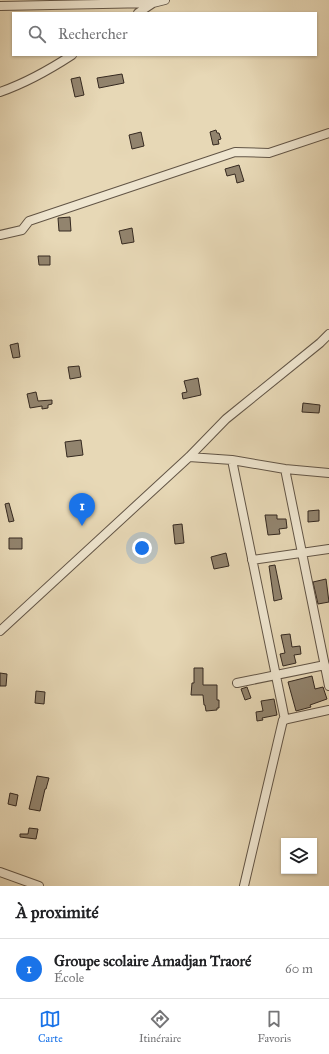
<!DOCTYPE html>
<html lang="fr">
<meta charset="utf-8">
<style>
body{margin:0;font-family:"IM FELL Great Primer",serif;background:#f2f2f2;color:#202124}
.controls{position:absolute;right:12px;bottom:12px;display:grid;overflow:hidden;border-radius:0px;box-shadow:0 1px 3px #0004}
.controls button{width:36px;height:36px;display:grid;place-items:center;padding:0;border:0;border-bottom:1px solid #e0e0e0;background:#fff;color:#202124;font:20px sans-serif}
.you{position:absolute;left:142px;top:548px;width:14px;height:14px;margin:-10px;border:3px solid #fff;border-radius:50%;background:#1a73e8;box-shadow:0 0 0 6px #1a73e833}
.badge{display:grid;place-items:center;width:26px;height:26px;border-radius:50%;background:#1a73e8;color:#fff;font-size:13px;font-weight:700}
.pin{position:absolute;translate:-50% -33px;filter:drop-shadow(0 1px 2px #0008)}
.pin::after{content:'';position:absolute;top:21px;width:14px;height:12px;background:inherit;clip-path:polygon(0 0,100% 0,50% 100%)}
.list{margin:0;padding:0;list-style:none}
h2{display:flex;justify-content:space-between;align-items:center;height:52px;margin:0;padding:0 16px;font-size:17px}
h2 small{font-size:13px;font-weight:400;color:#757577}
.list li{display:grid;grid-template-columns:26px 1fr auto;gap:12px;align-items:center;box-sizing:border-box;height:60px;padding:0 16px;border-top:1px solid #e0e0e0}
.list b{display:block;font-size:15px;white-space:nowrap}
.list p{margin:0;font-size:13px;white-space:nowrap;color:#757577}
.list em{font-size:13px;font-style:normal;color:#757577}
.icon{flex:none;width:22px;height:22px;fill:none;stroke:currentColor;stroke-width:2;stroke-linecap:round;stroke-linejoin:round}
.map{position:relative;flex:none;width:329px;height:886px;overflow:hidden}
.search{position:absolute;background:#fff;box-shadow:0 1px 3px #0004;left:12px;right:12px;top:12px;height:44px;display:flex;align-items:center;gap:10px;box-sizing:border-box;padding:0 14px;border-radius:0px;color:#757577;font-size:15px}
.sheet{height:112px;background:#fff}
nav{display:flex;justify-content:space-around;align-items:center;box-sizing:border-box;height:56px;border-top:1px solid #e0e0e0;background:#fff;font-size:11px;color:#757577}
nav a{display:grid;justify-items:center;gap:2px}
nav .on{color:#1a73e8}
.map>svg:first-child{display:block}
.building{fill:#92846e;stroke:#352920}
.lines{fill:none;stroke-linecap:round;stroke-linejoin:round}
.street-casing{stroke:#625546;stroke-width:10}
.street{stroke:#efe6d0;stroke-width:8}
</style>
<div class="map">
<svg width="329" height="886" viewBox="0 0 329 886">
<rect width="100%" height="100%" fill="#e7d8b6"/>
<filter id="stains"><feTurbulence type="fractalNoise" baseFrequency=".005" numOctaves="4"/><feColorMatrix values="0 0 0 0 .2 0 0 0 0 .09 0 0 0 0 .02 0 0 0 .5 -.17"/></filter>
<radialGradient id="worn" r=".72"><stop offset=".6" stop-color="#630" stop-opacity="0"/><stop offset="1" stop-color="#630" stop-opacity=".3"/></radialGradient>
<path class="building" d="M122,74L124,83L99,88L97,78Z
M80,77L84,95L75,97L71,79Z
M216,130L217,133H219L221,139L218,140L219,144L213,145L210,132Z
M141,132L144,146L132,149L129,135Z
M239,165L244,181L237,183L235,174L227,176L225,169Z
M70,217L71,231H59L58,218Z
M132,228L134,242L122,244L119,231Z
M38,256H50V265H39Z
M18,343L20,357L13,358L10,345Z
M79,366L81,377L70,379L68,367Z
M198,378L201,395L183,399L182,393L187,392L184,381Z
M36,392L38,401L52,400V404L48,405V408L42,409V406L30,408L27,394Z
M303,403L320,405L319,413L302,412Z
M81,440L83,455L67,457L65,442Z
M9,503L14,521L9,522L5,504Z
M319,510V521L308,522V511Z
M265,515H277V519H286L287,528L279,529L280,534L268,535Z
M182,524L184,543L175,544L173,525Z
M9,538H22V549H9Z
M226,553L229,566L214,569L211,557Z
M275,565L282,599L274,601L269,566Z
M326,579L329,602L318,604L313,582Z
M290,634L292,647L300,646L301,654L294,655L296,663L283,666L280,654L285,653L281,635Z
M194,668H203V685H217V700H219V708H217V710L206,711L205,705H204L203,695H191L192,683H194Z
M0,673L7,674L6,686H0Z
M312,676L315,689L323,687L327,699L310,705L311,707L296,711L288,682Z
M247,687L251,698L245,700L241,689Z
M36,691L45,692L44,704L35,703Z
M274,699L277,715L262,718L263,720L257,721L256,712L263,711L261,701Z
M37,776L49,778L46,789H45L40,811L29,809Z
M10,793L18,795L16,806L8,804Z
M29,828L38,829L36,839L20,837V834H28Z"/>
<g class="lines">
<g class="street-casing">
<path id="street" d="M0,6L153,3
M138,13L153,3L165,0
M0,92C26,83 49,70 72,55
M0,235L22,230L29,221L235,152L269,153L329,133
M189,457L232,460L285,469L329,473
M232,460L285,720
M285,469L329,686
M252,560L329,549
M0,631L189,457L226,419L320,343L329,334
M237,683L325,665
M0,872L39,886
M244,886L283,720L329,710"/>
</g>
<use href="#street" class="street"/>
</g>
<rect width="100%" height="100%" filter="url(#stains)"/>
<rect width="100%" height="100%" fill="url(#worn)"/>
</svg>
<div class="controls">
<button><svg class="icon" aria-label="layers" viewBox="0 0 24 24"><path d="M12 4l9 5-9 5-9-5zM3 14l9 5 9-5"/></svg></button>
</div>
<div class="you"></div>
<div class="pin badge" style="left:82px;top:526px">1</div>
<div class="search"><svg class="icon" aria-label="search" viewBox="0 0 24 24"><circle cx="10" cy="10" r="6"/><path d="M15 15l6 6"/></svg>Rechercher</div>
</div>
<section class="sheet">
<h2>À proximité<small></small></h2>
<ul class="list">
<li><span class="badge">1</span><div><b>Groupe scolaire Amadjan Traoré</b><p>École</p></div><em>60 m</em></li>
</ul>
</section>
<nav>
<a class="on"><svg class="icon" aria-label="map" viewBox="0 0 24 24"><path d="M3 6l6-2 6 2 6-2v14l-6 2-6-2-6 2zM9 4v14M15 6v14"/></svg>Carte</a>
<a><svg class="icon" aria-label="directions" viewBox="0 0 24 24"><path d="M12 3l9 9-9 9-9-9zM9 14v-3h6M13 9l2 2-2 2"/></svg>Itinéraire</a>
<a><svg class="icon" aria-label="saved" viewBox="0 0 24 24"><path d="M7 4h10v16l-5-4-5 4z"/></svg>Favoris</a>
</nav>
